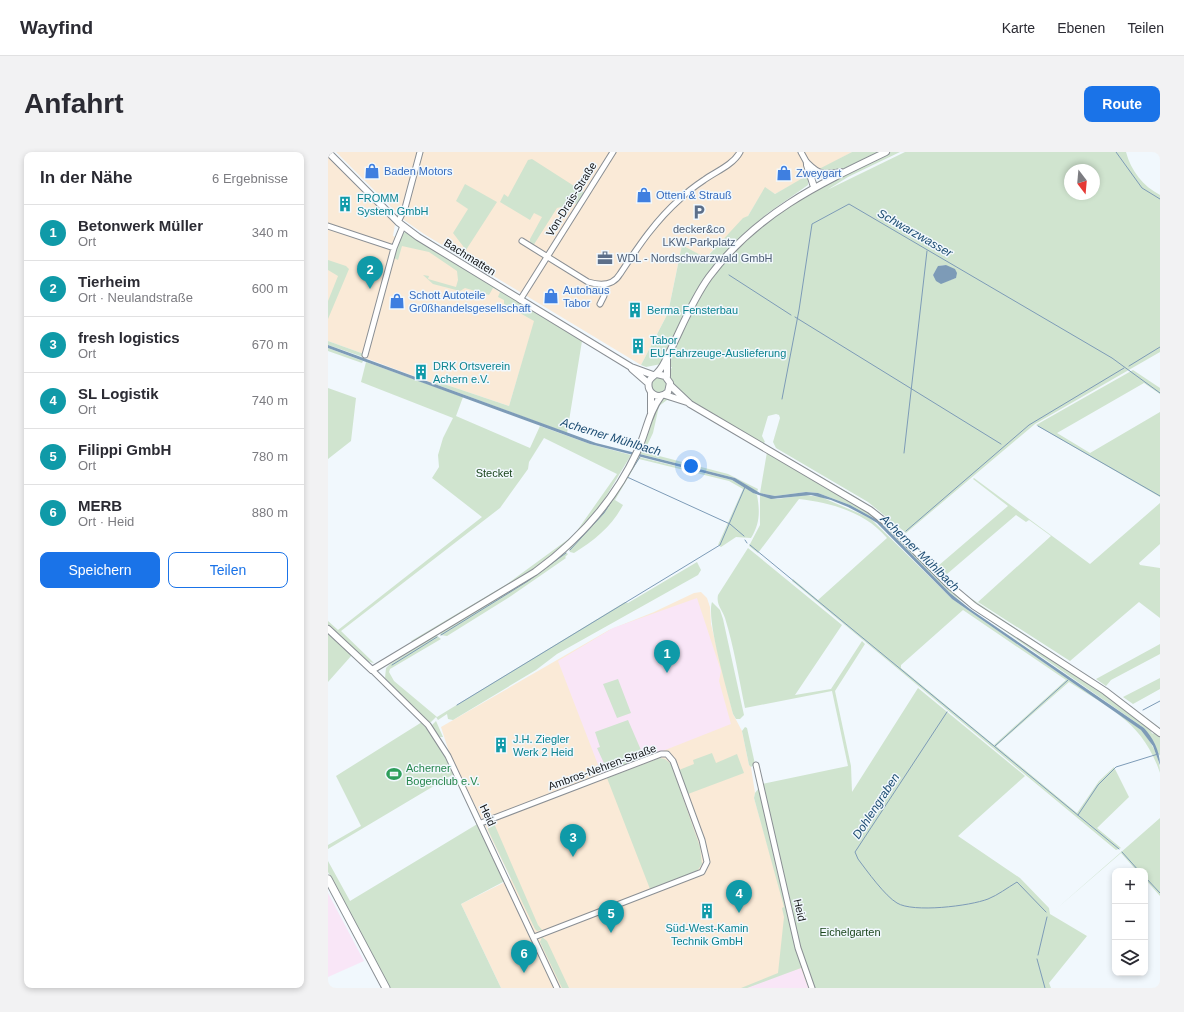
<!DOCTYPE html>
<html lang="de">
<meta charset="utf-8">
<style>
body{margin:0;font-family:Helvetica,sans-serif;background:#f2f2f3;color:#2b2b33}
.controls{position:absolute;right:12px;bottom:12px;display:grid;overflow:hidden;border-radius:8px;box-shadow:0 2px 6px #0003}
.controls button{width:36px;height:36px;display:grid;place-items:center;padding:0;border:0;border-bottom:1px solid #e1e1e2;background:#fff;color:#2b2b33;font:20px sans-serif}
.compass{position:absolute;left:736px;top:12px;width:36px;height:36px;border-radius:50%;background:#fff;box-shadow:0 2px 6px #0003;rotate:164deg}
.you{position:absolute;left:363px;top:314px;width:14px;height:14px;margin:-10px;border:3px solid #fff;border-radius:50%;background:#1a73e8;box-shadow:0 0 0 6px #1a73e833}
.badge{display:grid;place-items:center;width:26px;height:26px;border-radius:50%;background:#1a73e8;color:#fff;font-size:13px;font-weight:700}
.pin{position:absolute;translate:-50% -33px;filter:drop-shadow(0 1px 2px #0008)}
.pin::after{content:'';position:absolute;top:21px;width:14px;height:12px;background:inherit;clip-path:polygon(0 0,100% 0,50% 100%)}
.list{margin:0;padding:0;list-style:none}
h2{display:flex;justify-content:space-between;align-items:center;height:52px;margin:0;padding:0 16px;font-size:17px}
h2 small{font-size:13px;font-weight:400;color:#7c7c81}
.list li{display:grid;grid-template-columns:26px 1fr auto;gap:12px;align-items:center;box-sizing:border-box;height:56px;padding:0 16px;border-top:1px solid #e1e1e2}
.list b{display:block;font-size:15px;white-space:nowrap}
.list p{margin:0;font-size:13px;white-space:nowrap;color:#7c7c81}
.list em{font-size:13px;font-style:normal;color:#7c7c81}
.actions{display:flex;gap:8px;padding:12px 16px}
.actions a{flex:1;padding:9px 0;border:1px solid #1a73e8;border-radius:8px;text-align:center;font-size:14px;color:#1a73e8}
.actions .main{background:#1a73e8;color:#fff}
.icon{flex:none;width:22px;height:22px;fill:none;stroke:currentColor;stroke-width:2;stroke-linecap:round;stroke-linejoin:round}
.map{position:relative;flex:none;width:832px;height:836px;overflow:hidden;border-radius:8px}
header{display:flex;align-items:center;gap:24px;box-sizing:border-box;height:56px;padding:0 20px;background:#fff;border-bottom:1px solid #e1e1e2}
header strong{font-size:19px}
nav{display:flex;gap:22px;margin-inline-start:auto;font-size:14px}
.intro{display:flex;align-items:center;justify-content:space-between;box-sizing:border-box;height:96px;padding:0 24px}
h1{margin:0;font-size:28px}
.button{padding:10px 18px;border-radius:8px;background:#1a73e8;color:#fff;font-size:14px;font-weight:700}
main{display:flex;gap:24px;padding:0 24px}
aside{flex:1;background:#fff;border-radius:8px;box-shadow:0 2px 6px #0003}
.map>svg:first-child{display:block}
.commercial{fill:#faead7}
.industrial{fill:#f9e6f7}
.green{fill:#d0e4cf;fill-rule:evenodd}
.water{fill:#7d9bb7}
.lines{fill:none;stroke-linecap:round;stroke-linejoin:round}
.stream{stroke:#7d9bb7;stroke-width:1}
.minor-casing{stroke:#8a8f94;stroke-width:7}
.tertiary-casing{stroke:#8a8f94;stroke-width:8}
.secondary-casing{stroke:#8a8f94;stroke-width:9}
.minor{stroke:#fff;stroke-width:5}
.tertiary{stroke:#fff;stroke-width:6}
.secondary{stroke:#fff;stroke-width:7}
.labels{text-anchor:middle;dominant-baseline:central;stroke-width:3;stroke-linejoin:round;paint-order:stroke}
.shop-label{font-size:11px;fill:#366cbe;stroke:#f1f8fd;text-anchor:start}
.culture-label{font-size:11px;fill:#0d838f;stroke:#f1f8fd;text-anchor:start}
.street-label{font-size:11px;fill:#121416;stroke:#f1f8fd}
.service-label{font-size:11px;fill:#4e5e75;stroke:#f1f8fd}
.park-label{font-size:11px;fill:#1c471e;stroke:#f1f8fd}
.leisure-label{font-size:11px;fill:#27864d;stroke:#f1f8fd;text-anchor:start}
.water-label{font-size:12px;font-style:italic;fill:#1c4c72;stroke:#f1f8fd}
</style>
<header>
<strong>Wayfind</strong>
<nav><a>Karte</a><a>Ebenen</a><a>Teilen</a></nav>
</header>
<div class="intro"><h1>Anfahrt</h1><a class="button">Route</a></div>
<main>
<aside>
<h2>In der Nähe<small>6 Ergebnisse</small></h2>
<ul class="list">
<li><span class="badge" style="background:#0f9aa8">1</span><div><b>Betonwerk Müller</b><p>Ort</p></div><em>340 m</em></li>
<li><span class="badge" style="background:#0f9aa8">2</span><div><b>Tierheim</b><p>Ort · Neulandstraße</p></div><em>600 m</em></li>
<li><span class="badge" style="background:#0f9aa8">3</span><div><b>fresh logistics</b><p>Ort</p></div><em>670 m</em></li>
<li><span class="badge" style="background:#0f9aa8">4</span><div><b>SL Logistik</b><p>Ort</p></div><em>740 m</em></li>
<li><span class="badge" style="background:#0f9aa8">5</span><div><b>Filippi GmbH</b><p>Ort</p></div><em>780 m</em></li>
<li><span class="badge" style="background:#0f9aa8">6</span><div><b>MERB</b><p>Ort · Heid</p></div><em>880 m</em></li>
</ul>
<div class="actions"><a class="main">Speichern</a><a>Teilen</a></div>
</aside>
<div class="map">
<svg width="832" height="836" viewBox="0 0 832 836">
<rect width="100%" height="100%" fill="#f1f8fd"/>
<path class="commercial" d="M8,0H524L447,42L437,36L420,64L377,106L354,93L340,161L313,213L96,82L76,68Z
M0,4L67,72L65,84L104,97L173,141L207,168L181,254L110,230L107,232L35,205L36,202L0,189Z
M373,440L379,446L382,455L383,472L405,562L414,579L421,613L423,615L427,641L426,646L480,836H173L133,752L183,727L121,600L113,575L281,478L326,460L366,441Z"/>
<path class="industrial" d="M369,446L393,519L391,529L403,572L274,623L230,509L285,476Z
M0,741L36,809L0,825Z
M473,816L480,836H419L446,825Z"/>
<path class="green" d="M524,0H552C532,10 511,23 489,18Z
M562,0H572L520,25L499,38L577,0H798C803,19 815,34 832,43V200L707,272L578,381L540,350L448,296L445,290L452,266L451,263L448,262L440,264L434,284L437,290L434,292C417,282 355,249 346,235C343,231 341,223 340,218L343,217L344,215H340L345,197L373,140L402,102L439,68L488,37ZM742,18H766V42H742ZM618,113L628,126L613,131L605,123L611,114Z
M204,7L257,41L250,51L229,56L205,94L202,92V87L214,65L206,61L202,68L172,50L176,42L180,45L200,8Z
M480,23V33L440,61L407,90L388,111L362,150L333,212L318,215L313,213L340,161L354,93L378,106L415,66L420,64L437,35L447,42Z
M137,32L169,50L138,98L125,81L140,57L128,49Z
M77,80L254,189L239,281L107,232L110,230L181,254L206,169L176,152V148L170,145L172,140L165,136L161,143L137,136L132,139L105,132L95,123L101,124L100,127L128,135L130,128L129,119L101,100L74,94L70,108L66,106L73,82Z
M0,108L18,114L21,117L0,167V149L10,124L0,118Z
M0,189L36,202L35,205L0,193Z
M0,196L35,209L34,211L0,199Z
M38,210L135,245L128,264L202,296L212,274L262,292L303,303L271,356L250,382L204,419L85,491L83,489L179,432L246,383L289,322L216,286L201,310L200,317L172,356L13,479L46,511C34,510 9,483 0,473V469L10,478L154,365L104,326L111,315L110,303L115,286L125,266L33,230Z
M805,218L832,236V242L816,231L729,281L762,301L832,260V345L708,273Z
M329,224L335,225L340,232L337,240L332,242L324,238L323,230Z
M0,236L28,246L23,289L0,307Z
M338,245L346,249L339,248L331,254L325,281L316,300L400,322L430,337L429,340L407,326L312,302L332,247Z
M444,297L528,345L551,360L635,441L788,543L832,576V579L733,509L634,442L566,376Z
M439,300L531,352L556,371L623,438L783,546L824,577L823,580L825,582L827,579L832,583V604L816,576L622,441L551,369L522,353L490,341L478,340L447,344L432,341Z
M311,305L404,328L429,343C432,359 432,372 423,386L408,385L393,395L390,393L415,337L401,329L311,307L287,348L295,353C284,374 267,388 246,401L242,400L241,397L276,359Z
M646,326L762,412L832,351V392L811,411L812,413L832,416V466L811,450L742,509L650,450L723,384L701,368L698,370L688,363L619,422L610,414L680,354L645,327Z
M432,343L449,347L477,343L493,345L542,366L624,447L815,579C824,592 832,605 832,621C815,570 782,557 741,530L668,594L749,661L771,629L786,615L801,645L769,676L793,696L788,698L464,429L465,427L490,448L559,386C537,360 504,351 471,347L430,401L421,394L432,373ZM635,458L738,528L666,593L573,516V513Z
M420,396L514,473L467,543L503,537L534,489L537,492L507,539L523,614L524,640L590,536L697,624L630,684L692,726L721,756L722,762L759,784L721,831L723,836H486L471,805L473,816L419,836H413L450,821L456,765L454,756L456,755L426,646L427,641L434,632L520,614L504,539L417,556C411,527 406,495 397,466C394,457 388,453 390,443Z
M237,400L240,402L237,405L238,406L183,444L119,484L112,483L113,481L209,422Z
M369,410L373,418L370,423L229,502L208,518L125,568L120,567L119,562L110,568L108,565L103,570H100L57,526L58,516L61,513L108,483L113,487L62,517L61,520L66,529L109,565L297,450L300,451Z
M384,450L392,458L395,467L416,563L412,567H408L405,562C400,541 378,468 384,450Z
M0,480L24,503L0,530Z
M832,492V502L783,528L778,534L768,527Z
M832,526V537L805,552L795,545Z
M290,527L303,561L289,566L275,532Z
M300,568L316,605L280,620L269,596L272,595L267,580Z
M108,569L115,585H112L103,574Z
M94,570L113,597L126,622L0,697V693L33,674L8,624Z
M417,575L419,576L427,612L423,615L421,613L414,579Z
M384,601L388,611L409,602L416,621L360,642L351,618L366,612L365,608Z
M332,606L337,607L343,612L372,695L374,712L369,719L322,737L279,626Z
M832,666V744L817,727V719H809L793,701L727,758Z
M165,669L210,773L214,778L209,779L207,777L160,678L161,671Z
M151,671L175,724V730L133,752L173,836H61L0,720V709L22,749Z
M214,785L219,789L241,836H234L212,790Z"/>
<path class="water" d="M618,113L627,117L629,121L628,126L613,132L608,129L605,123L610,114Z
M0,193L268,291L407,326L432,341L447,344L478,340L490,341L522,353L551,369L622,441L642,457L816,576C825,586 832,599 832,613L825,594L813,578L624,447L549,371L541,366L520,355L503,348L483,343L443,347L425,341L404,328L262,292L0,196Z"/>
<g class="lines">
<path class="stream" d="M788,0L814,36L832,47
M401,123L463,163
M467,165L673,292
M801,214L832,195
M454,247L471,158L484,72L521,52L784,206L832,241
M710,274L832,344
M576,301L599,99
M299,325L402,372L416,384
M578,379L701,273L796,216
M417,388L419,391
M422,393L791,697
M242,398L276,361L312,305
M113,483L200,429L238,401
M64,513L109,485
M129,553L392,393L417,335
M815,558L832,549
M619,560L527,700L530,707C539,719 557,744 569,751C585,761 642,754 660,747C670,743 679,736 689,730L718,760
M667,594L740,528
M750,663L770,633L788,615L830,602
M794,700L811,719
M817,725L832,741
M710,803L719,765
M709,807L717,836"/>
<g class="minor-casing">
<path id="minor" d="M473,0L479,11
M70,70L77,56L92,0
M0,74L66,96
M194,89L260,130C273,134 285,134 292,122C310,95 327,69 352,47C359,40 367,34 376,28C387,20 405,13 412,0
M192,148L285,0
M272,152L276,144V133
M37,203L66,96L75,74
M44,518L100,573L120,604L229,836
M428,613L470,796L484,836
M153,671L333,602H339L345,609L374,688L379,710L374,720L206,785"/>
</g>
<g class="tertiary-casing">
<path id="tertiary" d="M0,0L70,70L90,85L303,215L325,223
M479,11C492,24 496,23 513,20
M479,13L486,35
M304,217L320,231
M329,222L337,224L342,231L340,240C330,249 318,241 321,229C323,225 326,224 329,221C333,217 337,210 339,205C353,178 363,150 381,125C428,62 489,33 558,0
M339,224V206
M343,234L362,252L542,358L561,373L621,433L646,454L777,539L832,581
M337,243L359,250
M323,260V241
M0,477L44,518L207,420C251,388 286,349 309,300C318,282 320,261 333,244"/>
</g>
<g class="secondary-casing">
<path id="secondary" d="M0,727L58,836"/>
</g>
<use href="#minor" class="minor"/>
<use href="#tertiary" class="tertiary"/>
<use href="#secondary" class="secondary"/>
</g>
<defs>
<g id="shop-bare" transform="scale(1.2)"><path d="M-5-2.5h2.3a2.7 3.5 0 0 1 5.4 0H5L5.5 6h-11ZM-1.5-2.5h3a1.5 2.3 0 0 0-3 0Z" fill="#3f7fe0" stroke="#f1f8fd" stroke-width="2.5" paint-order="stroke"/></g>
<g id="building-bare" transform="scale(1.2)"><path d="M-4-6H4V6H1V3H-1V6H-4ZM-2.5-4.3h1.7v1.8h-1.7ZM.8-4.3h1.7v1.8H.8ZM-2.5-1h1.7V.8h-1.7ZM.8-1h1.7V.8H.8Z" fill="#0f9aa8" stroke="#f1f8fd" stroke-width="2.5" paint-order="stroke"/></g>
<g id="parking-bare" transform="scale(1.2)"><path d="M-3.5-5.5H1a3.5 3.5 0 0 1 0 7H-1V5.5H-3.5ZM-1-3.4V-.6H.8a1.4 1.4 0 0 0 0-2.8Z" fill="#5c6f8a" stroke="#f1f8fd" stroke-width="2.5" paint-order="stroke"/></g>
<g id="office-bare" transform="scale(1.2)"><path d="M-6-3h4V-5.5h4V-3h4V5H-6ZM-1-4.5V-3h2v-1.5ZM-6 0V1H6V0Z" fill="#5c6f8a" stroke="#f1f8fd" stroke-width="2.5" paint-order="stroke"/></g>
<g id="stadium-bare" transform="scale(1.2)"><path d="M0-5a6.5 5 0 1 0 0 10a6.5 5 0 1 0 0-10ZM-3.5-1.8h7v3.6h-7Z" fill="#2e9e5b" stroke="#f1f8fd" stroke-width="2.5" paint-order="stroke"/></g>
</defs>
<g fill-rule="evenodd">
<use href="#shop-bare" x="44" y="19"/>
<use href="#shop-bare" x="456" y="21"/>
<use href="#shop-bare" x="316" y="43"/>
<use href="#building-bare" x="17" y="52"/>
<use href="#parking-bare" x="371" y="60"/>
<use href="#office-bare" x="277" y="106"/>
<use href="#shop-bare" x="223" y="144"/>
<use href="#shop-bare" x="69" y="149"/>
<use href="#building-bare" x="307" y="158"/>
<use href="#building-bare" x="310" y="194"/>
<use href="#building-bare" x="93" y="220"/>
<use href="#building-bare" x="173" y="593"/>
<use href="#stadium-bare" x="66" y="622"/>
<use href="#building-bare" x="379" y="759"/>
</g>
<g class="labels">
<g class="shop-label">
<text x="56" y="19">Baden Motors</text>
<text x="468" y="21">Zweygart</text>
<text x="328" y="43">Otteni &amp; Strauß</text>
<text x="235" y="138">Autohaus<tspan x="235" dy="13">Tabor</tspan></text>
<text x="81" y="143">Schott Autoteile<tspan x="81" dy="13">Gr0ßhandelsgesellschaft</tspan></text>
</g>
<g class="culture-label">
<text x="29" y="46">FROMM<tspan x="29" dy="13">System GmbH</tspan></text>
<text x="319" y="158">Berma Fensterbau</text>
<text x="322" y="188">Tabor<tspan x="322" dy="13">EU-Fahrzeuge-Auslieferung</tspan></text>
<text x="105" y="214">DRK Ortsverein<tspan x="105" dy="13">Achern e.V.</tspan></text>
<text x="185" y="587">J.H. Ziegler<tspan x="185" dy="13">Werk 2 Heid</tspan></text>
<text x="379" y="776" text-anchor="middle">Süd-West-Kamin<tspan x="379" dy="13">Technik GmbH</tspan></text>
</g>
<g class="street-label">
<text transform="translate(243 47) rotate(-58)">Von-Drais-Straße</text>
<text transform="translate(142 105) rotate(32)">Bachmatten</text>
<text transform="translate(274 615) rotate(-20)">Ambros-Nehren-Straße</text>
<text transform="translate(160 663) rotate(65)">Heid</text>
<text transform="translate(472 758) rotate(77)">Heid</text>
</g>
<g class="service-label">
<text x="371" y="77">decker&amp;co<tspan x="371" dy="13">LKW-Parkplatz</tspan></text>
<text x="289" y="106" text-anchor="start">WDL - Nordschwarzwald GmbH</text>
</g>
<g class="park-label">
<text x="166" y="321">Stecket</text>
<text x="522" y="780">Eichelgarten</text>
</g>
<g class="leisure-label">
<text x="78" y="616">Acherner<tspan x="78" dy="13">Bogenclub e.V.</tspan></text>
</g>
<g class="water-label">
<text transform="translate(587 81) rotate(30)">Schwarzwasser</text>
<text transform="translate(283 285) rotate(17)">Acherner Mühlbach</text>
<text transform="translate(592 401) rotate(44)">Acherner Mühlbach</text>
<text transform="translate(548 654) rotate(-57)">Dohlengraben</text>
</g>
</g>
</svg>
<div class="controls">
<button>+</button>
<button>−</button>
<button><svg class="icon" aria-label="layers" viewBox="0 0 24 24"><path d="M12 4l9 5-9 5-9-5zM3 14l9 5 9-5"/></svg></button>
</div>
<svg class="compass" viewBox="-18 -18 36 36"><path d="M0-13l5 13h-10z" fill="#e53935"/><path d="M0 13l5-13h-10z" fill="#7c7c81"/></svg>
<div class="you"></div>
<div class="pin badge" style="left:339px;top:521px;background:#0f9aa8">1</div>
<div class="pin badge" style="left:42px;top:137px;background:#0f9aa8">2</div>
<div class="pin badge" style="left:245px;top:705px;background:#0f9aa8">3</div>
<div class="pin badge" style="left:411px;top:761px;background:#0f9aa8">4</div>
<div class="pin badge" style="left:283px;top:781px;background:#0f9aa8">5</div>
<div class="pin badge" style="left:196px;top:821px;background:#0f9aa8">6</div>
</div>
</main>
